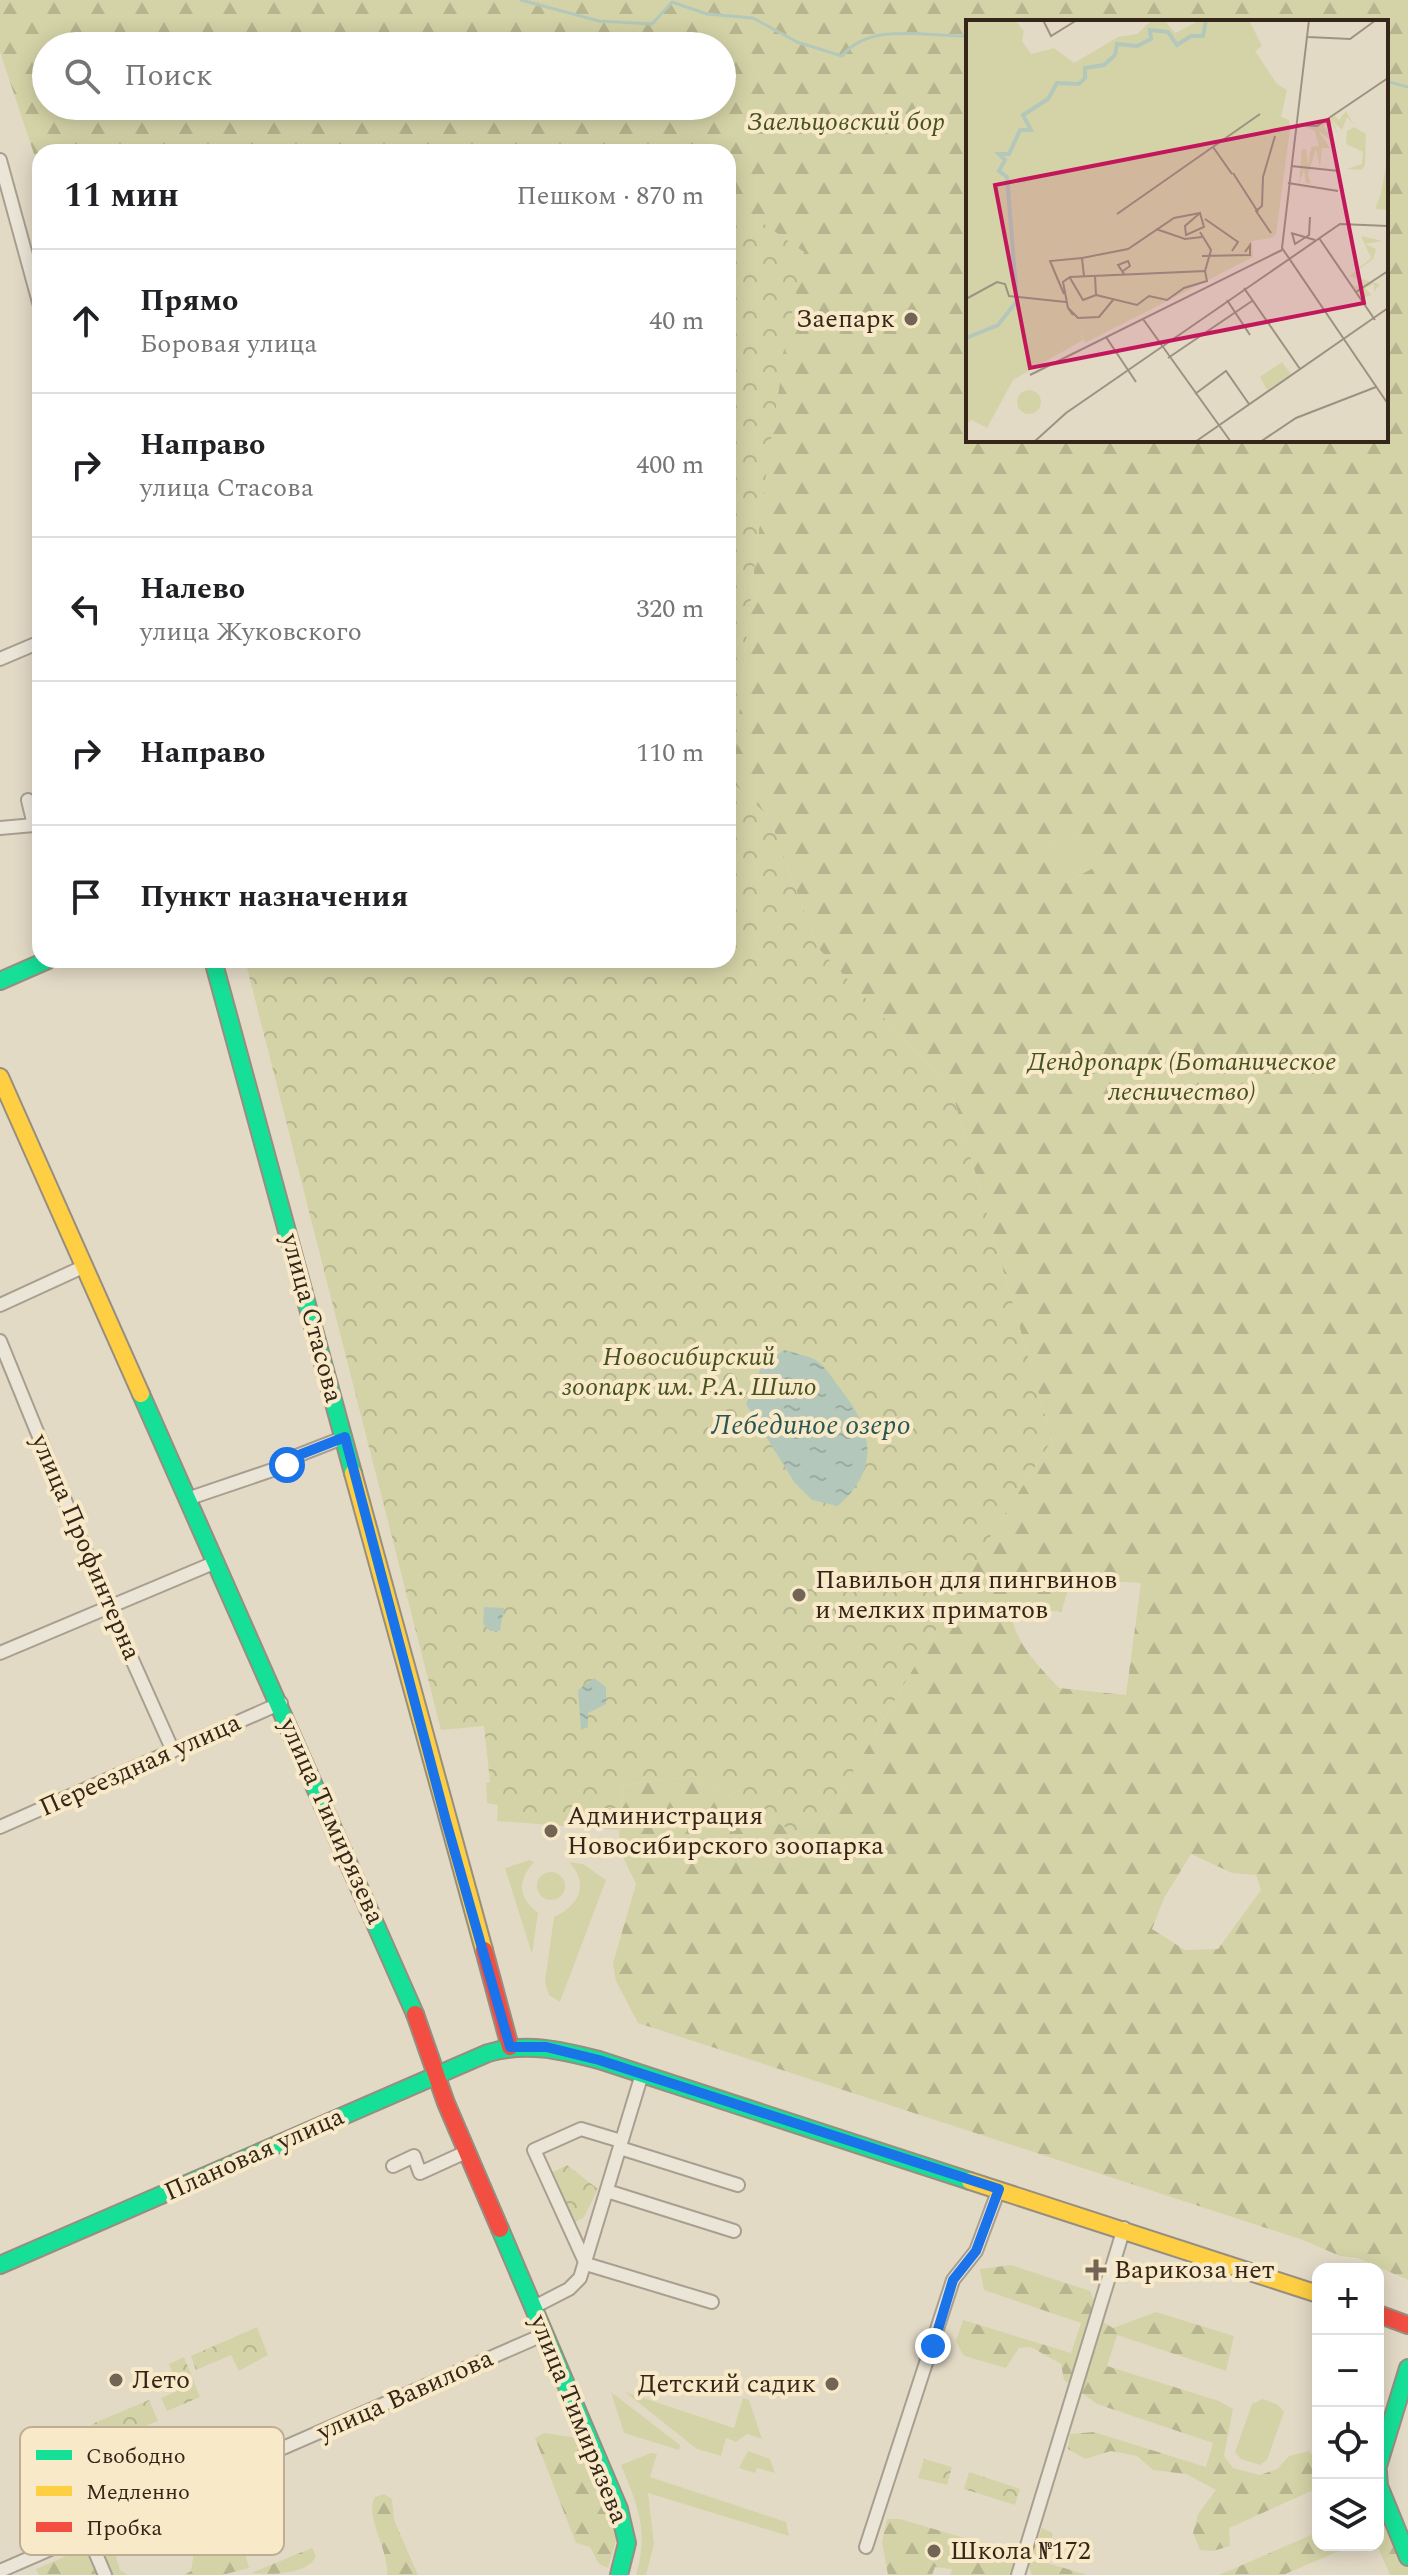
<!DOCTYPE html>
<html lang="ru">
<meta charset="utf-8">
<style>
body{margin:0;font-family:Spectral,serif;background:#f6f6f6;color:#202124}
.controls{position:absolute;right:24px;bottom:24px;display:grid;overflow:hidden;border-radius:16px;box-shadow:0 4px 20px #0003}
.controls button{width:72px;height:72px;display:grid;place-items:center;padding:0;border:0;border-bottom:2px solid #e0e0e0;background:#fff;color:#202124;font:40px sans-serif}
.stop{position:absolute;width:24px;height:24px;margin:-18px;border:6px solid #1a73e8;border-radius:50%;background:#fff}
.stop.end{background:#1a73e8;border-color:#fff;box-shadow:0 2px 8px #0008}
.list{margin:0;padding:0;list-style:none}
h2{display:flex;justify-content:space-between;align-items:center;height:104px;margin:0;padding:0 32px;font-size:34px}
h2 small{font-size:26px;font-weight:400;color:#757577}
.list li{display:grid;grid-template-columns:52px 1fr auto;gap:24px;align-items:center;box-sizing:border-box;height:144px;padding:0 32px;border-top:2px solid #e0e0e0}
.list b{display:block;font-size:30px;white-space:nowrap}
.list p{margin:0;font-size:26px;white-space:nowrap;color:#757577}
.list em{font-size:26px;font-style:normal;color:#757577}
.icon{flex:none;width:44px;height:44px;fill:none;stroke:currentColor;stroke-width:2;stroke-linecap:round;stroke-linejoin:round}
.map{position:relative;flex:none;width:1408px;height:2575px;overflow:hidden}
.search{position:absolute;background:#fff;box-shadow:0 4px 20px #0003;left:32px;top:32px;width:704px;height:88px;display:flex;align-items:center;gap:20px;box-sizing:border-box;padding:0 28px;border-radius:44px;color:#757577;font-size:30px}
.panel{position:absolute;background:#fff;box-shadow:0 4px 20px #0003;left:32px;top:144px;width:704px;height:824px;border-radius:24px}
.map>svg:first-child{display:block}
.grass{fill:#d4d3a7}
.forest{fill:url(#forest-firs);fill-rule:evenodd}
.park{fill:url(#park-crowns)}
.water{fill:url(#water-ripples)}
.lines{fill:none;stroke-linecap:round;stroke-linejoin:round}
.stream{stroke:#b3c8bb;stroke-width:3}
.street-casing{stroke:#a89f90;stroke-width:16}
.fast-casing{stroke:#978e80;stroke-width:20}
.slow-casing{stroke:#978e80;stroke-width:20}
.jam-casing{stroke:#978e80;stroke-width:20}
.street{stroke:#ebe5d8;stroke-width:12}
.fast{stroke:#16e098;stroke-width:16}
.slow{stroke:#ffcf43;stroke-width:16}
.jam{stroke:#f24e42;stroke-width:16}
.route{stroke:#1a73e8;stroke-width:10}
.poi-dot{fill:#726556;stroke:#f8e9c9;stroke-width:3}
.labels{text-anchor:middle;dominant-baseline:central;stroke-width:8;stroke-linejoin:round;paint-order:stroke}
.park-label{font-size:26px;font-style:italic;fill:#47531e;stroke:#f8e9c9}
.poi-label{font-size:26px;fill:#352619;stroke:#f8e9c9;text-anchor:start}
.street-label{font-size:26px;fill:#352619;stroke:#f8e9c9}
.water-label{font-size:28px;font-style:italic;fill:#275653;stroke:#f8e9c9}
.inset-river{fill:none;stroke:#b3c8bb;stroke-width:4}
.inset-road{fill:none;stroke:#9d9281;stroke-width:2}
.view{fill:#c2185b;fill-opacity:0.15;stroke:#c2185b;stroke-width:4}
.inset-edge{fill:none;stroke:#352619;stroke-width:4}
.key{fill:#f8e9c9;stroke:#beae94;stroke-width:2}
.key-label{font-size:22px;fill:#352619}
</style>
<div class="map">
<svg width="1408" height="2575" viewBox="0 0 1408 2575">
<defs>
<pattern id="forest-firs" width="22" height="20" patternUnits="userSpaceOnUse" patternTransform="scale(2)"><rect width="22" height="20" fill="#d4d3a7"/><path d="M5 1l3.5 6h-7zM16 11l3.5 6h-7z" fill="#b7b58f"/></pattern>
<pattern id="park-crowns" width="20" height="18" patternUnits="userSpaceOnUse" patternTransform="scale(2)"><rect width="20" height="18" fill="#d4d3a7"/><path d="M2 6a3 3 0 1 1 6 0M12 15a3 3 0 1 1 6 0" fill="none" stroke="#b7b58f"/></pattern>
<pattern id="water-ripples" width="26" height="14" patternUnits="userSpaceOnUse" patternTransform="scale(2)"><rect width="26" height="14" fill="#b3c8bb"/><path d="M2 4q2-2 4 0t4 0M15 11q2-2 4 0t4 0" fill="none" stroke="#9baca0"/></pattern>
</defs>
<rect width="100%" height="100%" fill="#e3dac6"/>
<path class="grass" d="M1076,831L1093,868L1066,883L1045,846Z
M530,1860L534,1862C517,1882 518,1897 538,1913L532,1954L505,1868Z
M569,1862L583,1864L606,1880L560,2002L549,1995L545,1982L554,1917C579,1906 590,1884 569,1862Z
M537 1886a14 14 0 1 1 28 0a14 14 0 1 1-28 0Z
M611,2392L680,2445L679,2450L624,2433Z
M625,2392L734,2428L743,2398L749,2400L762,2439L747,2434L736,2442L726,2438L721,2456L697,2449Z
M1263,2399L1278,2405L1284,2412L1267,2460L1260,2465L1241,2459L1235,2452L1252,2404Z
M748,2451L770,2459L775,2473L757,2468L755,2473L739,2468Z
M651,2453L657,2454L650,2477L786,2522L789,2536L648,2493L654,2544L646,2575H636C649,2530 638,2507 621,2465Z"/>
<path class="forest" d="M0,0H1408V2280L1358,2258L1340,2256L1303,2240L638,2023L616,1981L613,1963L636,1884L618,1847L623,1785L694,1776L812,1842L990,1537L1052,1440L951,1089L817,947L769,817L733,783C748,605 768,427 803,252L728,199V152H703V148L636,152H40V172L0,52ZM968,22H1386V440H968ZM46,46H722V106H46ZM1076,831L1093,868L1066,883L1045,846ZM1072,1579L1141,1583L1126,1695L1059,1688C1035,1662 1012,1641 1010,1604L1061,1612ZM1191,1854L1232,1873L1256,1875L1261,1890L1218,1949L1185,1950L1152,1929L1164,1898Z
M1011,2265L1090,2291L1103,2322L1113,2328L1156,2312L1234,2336L1226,2371L1117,2335L1107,2366L1219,2401L1233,2409L1224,2456L1233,2468L1260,2475L1277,2469L1289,2456L1309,2451L1318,2463V2488L1229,2528L1230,2546L1213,2551L1200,2550L1193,2533L1198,2514L1216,2490L1186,2474L1153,2470L1137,2456L1111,2451L1085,2459L1068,2449L1070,2434L1094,2432L1206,2467L1213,2443L1097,2404L1064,2380L1061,2364L1031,2347L1019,2348L1006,2368L964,2356L956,2341L963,2320L1071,2353L1081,2323L984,2290L980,2269Z
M544,2433L578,2438L612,2524L616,2541L608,2568L599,2564L590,2547L576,2543L535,2438Z
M1378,2493L1408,2567V2575H1390L1377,2545Z
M384,2494L392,2499L394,2520L418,2575H387C389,2549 364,2517 375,2497Z
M223,2506L230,2513L229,2524L241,2538L249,2568L222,2575H184L191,2571L194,2552L209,2539L215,2511Z
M887,2519H900L1015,2553L1011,2575H950L952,2569L935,2567L932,2575H888L882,2542Z
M145,2522L152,2528L146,2536L114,2550L120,2570L128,2575H39L36,2569Z
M1042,2528L1053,2533L1047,2563L1088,2575H1032L1028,2563Z
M1318,2532V2545H1353L1283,2575H1219Z
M312,2548L316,2556C308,2575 270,2575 251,2573Z"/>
<path class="park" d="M728,199L804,252C768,427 748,605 733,783L769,817L817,947L951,1089L1052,1440L990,1537L812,1842L694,1776L623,1785L619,1830L497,1821L498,1805L487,1803L486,1783L490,1782L484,1726L441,1730L245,960H728Z
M567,2165L598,2189L584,2217L574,2223L553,2172Z
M257,2327L268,2355L239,2371L231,2355L196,2370L191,2356Z
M184,2357L200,2397L167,2411L161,2398L179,2390L169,2364Z
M149,2400L158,2421L101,2445L92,2424Z
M924,2459L952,2467L947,2485L918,2478Z
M969,2472L1020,2489L1015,2505L964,2489Z"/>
<path class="water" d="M784,1350C794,1353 805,1355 814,1359C824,1364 832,1378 839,1387C873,1429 881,1468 838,1506L812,1500L794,1482L746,1404L762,1365Z
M484,1607L504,1608L500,1631H490L483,1624Z
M594,1678L606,1687V1704L588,1713V1727L581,1730L578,1690Z"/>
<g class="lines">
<path class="stream" d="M521,0L599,21L652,24L672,2L707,14L753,18L797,42L842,56C870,21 928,37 968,36
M1386,81L1408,87"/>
<g class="street-casing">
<path id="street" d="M0,160L40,306
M0,659L40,642
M0,828L34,825L28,800
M0,1305L85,1266
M0,1341L109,1608L173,1751
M187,1499L287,1465L299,1455L345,1437
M0,1653L216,1562
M0,1827L281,1703
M621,2141L581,2129L534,2150L586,2264L712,2302
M620,2148L738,2185
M393,2166L414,2156L420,2173L466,2152
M607,2191L734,2231
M534,2307L569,2289L580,2278L642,2074
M87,2533L105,2575
M866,2547L953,2280L976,2251L999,2189
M0,2571L545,2334
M1018,2575L1124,2228"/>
</g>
<g class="fast-casing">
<path id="fast" d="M213,960L353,1473
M0,981L48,960
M141,1394L415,2014
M500,2229L619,2509L627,2543L619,2575
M0,2265L488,2053C527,2042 560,2050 599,2060L970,2181
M1378,2466L1408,2368
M1378,2472L1379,2486L1408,2557"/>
</g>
<g class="slow-casing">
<path id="slow" d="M0,1077L141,1394
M353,1473L484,1950
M970,2181L1318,2294"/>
</g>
<g class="jam-casing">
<path id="jam" d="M484,1950L510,2047
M415,2014L446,2103L500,2229
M1378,2314L1408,2325"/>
</g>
<use href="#street" class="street"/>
<use href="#fast" class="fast"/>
<use href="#slow" class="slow"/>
<use href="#jam" class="jam"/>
</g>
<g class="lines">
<path class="route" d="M287,1465L299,1455L345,1437L446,1821L510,2047H546L599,2060L999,2189L976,2251L953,2280L933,2346"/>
</g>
<g class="poi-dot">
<circle cx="911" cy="319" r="8"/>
<circle cx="799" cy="1595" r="8"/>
<circle cx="551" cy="1831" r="8"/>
<path d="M1092 2258h8v8h8v8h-8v8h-8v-8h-8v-8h8z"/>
<circle cx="116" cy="2380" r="8"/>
<circle cx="832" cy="2384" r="8"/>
<circle cx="934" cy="2551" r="8"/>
</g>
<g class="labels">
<g class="park-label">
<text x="846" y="122">Заельцовский бор</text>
<text x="1182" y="1062">Дендропарк (Ботаническое<tspan x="1182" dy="30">лесничество)</tspan></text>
<text x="689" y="1357">Новосибирский<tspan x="689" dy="30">зоопарк им. Р.А. Шило</tspan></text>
</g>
<g class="poi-label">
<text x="895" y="319" text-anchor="end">Заепарк</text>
<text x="815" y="1580">Павильон для пингвинов<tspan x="815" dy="30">и мелких приматов</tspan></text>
<text x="567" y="1816">Администрация<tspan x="567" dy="30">Новосибирского зоопарка</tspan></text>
<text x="1114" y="2270">Варикоза нет</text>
<text x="132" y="2380">Лето</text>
<text x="816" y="2384" text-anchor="end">Детский садик</text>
<text x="950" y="2551">Школа №172</text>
</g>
<g class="street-label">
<text transform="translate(312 1318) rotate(75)">улица Стасова</text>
<text transform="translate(86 1547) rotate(67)">улица Профинтерна</text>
<text transform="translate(140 1765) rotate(-24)">Переездная улица</text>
<text transform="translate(332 1821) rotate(66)">улица Тимирязева</text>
<text transform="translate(254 2154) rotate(-24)">Плановая улица</text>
<text transform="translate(405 2395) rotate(-24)">улица Вавилова</text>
<text transform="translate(579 2419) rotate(68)">улица Тимирязева</text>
</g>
<g class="water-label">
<text x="811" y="1425">Лебединое озеро</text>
</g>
</g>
<g transform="translate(966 20)">
<rect width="422" height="422" fill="#e3dac6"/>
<path d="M51 382a12 12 0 1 1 24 0a12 12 0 1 1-24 0Z" fill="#d4d3a7"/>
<path d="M0,0H49L58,11L56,21L65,34L88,28L108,43L152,17L171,14L186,0L200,2L209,13L235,0H283L296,26L289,31L311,64L321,70L315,97L323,100L324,109L310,214L305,218L280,222L277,213L224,175L181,197L147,233L76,237L66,253L82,313L113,309L117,320L47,360L21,408L5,400L0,406ZM380,91L388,105L381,97L376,110L366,100L373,115L365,102L358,106L370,125L352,110L364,128H356L354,148L350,129L342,155L345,163L340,164L338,149L333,164L336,129H340L342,145L345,127L353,126L349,111L339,107H349L369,96L373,100ZM388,107L400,114L399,146L395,150L380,149L396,144L397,132L380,124L381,111ZM395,216L417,221L399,224L410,229L407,239L391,251L395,259L414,264L408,272V264L399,268L406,275L396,278L387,265L394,267L393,259L383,256L391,250L386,243L394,247L405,238Z" fill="#d4d3a7"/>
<path d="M422,135V190L409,189L415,173ZM224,175L282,196L277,213L280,222L286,221L287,237L119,323L113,309L82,314L65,253L76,237L147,233L181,197ZM316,342L325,354L301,370L294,357Z" fill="#d4d3a7"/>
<path class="inset-river" d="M0,318L32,305L51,281L41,157L33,151L39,140L33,134H43L54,110H65L57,95L82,79L91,63L113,64L119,58V48L138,45L149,35L151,24L171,26L185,19L184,10L202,12L211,25L225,16H237L240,0"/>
<path class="inset-road" d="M77,0L85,16L111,0M343,0L316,228L422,384M342,17L384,19L410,0M331,105L351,106L422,58M247,127L266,154M325,146L373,151M267,153L292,192M322,163L372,171M234,193L238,207L220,215L219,206ZM151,194L294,94M239,199L272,222L266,231M190,209L219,219L236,217M305,213L290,191L296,186L297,157L309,116M325,213L349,220M326,213L329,224L343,215L344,197M353,218L409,300M236,236L284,235V225L279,232M157,251L164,246L162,241L152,245L158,254M118,256L116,238L162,229L208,198L234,193M104,258L117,280L130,275L129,256M278,268L334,349M390,272L422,251M98,274L84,241L116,238M130,275L171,285L183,276L201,280L218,268L241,261L239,251M0,279L31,262L39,264L43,276L100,282M261,280L284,315M102,288L97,262L104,257L239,251L245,230L234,212M107,295L102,288L112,298L133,297L147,280M177,299L265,422M140,317L170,362M202,338L286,281M64,355L316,230M229,374L260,351L283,384M68,422L100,393L374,204L422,206M229,422L422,288M294,422L330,398L410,367"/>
<path class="view" d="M362,100L398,283L64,348L29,165Z"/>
<rect width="422" height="422" class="inset-edge"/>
</g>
<rect x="20" y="2427" width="264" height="128" rx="12" class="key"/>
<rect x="36" y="2450" width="36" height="10" fill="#16e098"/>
<rect x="36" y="2486" width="36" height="10" fill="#ffcf43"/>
<rect x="36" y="2522" width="36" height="10" fill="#f24e42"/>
<g class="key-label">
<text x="86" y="2463">Свободно</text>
<text x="86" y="2499">Медленно</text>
<text x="86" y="2535">Пробка</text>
</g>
</svg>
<div class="controls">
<button>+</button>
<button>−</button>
<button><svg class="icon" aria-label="locate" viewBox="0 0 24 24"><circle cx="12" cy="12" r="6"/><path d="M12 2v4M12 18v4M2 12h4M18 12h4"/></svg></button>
<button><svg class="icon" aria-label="layers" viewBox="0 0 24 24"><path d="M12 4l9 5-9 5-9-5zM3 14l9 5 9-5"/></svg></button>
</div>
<div class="stop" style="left:287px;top:1465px"></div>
<div class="stop end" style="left:933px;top:2346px"></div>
<div class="search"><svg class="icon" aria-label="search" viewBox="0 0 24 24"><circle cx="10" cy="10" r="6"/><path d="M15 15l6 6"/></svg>Поиск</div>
<section class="panel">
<h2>11 мин<small>Пешком · 870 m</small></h2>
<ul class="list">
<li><svg class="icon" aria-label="ahead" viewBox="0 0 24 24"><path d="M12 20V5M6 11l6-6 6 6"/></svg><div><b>Прямо</b><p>Боровая улица</p></div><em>40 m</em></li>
<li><svg class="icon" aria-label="right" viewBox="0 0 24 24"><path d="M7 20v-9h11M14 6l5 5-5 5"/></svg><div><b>Направо</b><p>улица Стасова</p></div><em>400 m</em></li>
<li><svg class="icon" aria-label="left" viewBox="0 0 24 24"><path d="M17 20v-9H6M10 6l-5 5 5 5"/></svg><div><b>Налево</b><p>улица Жуковского</p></div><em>320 m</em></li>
<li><svg class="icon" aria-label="right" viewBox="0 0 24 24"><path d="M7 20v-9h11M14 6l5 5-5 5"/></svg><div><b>Направо</b></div><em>110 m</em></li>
<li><svg class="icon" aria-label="arrive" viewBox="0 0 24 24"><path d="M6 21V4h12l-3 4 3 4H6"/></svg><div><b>Пункт назначения</b></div></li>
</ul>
</section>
</div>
